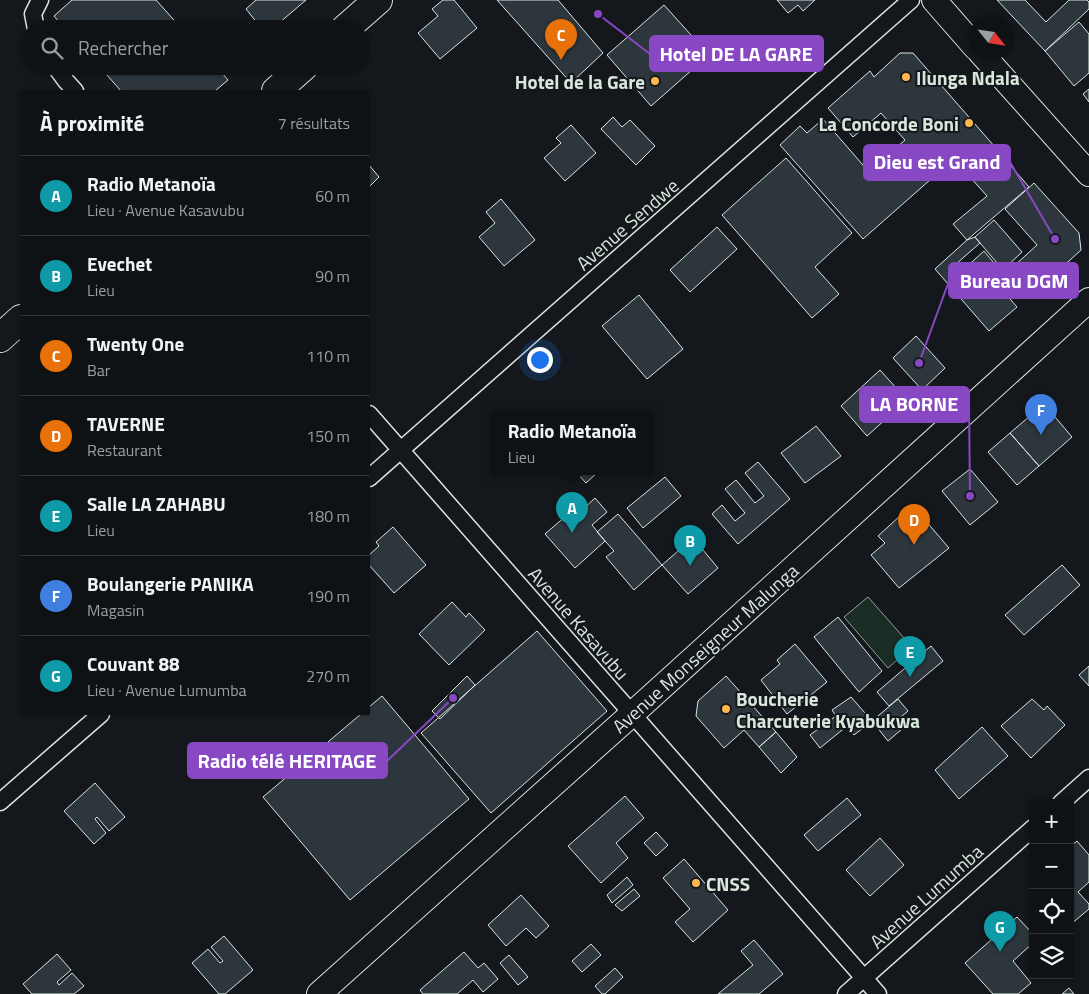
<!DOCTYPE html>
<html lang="fr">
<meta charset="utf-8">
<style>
body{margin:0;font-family:"Titillium Web",sans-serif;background:#181b1e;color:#f1f3f6}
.controls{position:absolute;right:15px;bottom:15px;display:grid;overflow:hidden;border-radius:0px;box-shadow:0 1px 4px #0004}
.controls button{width:45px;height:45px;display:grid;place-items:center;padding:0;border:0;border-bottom:1px solid #2f3234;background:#0f1215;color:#f1f3f6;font:25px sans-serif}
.compass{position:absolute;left:969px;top:15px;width:45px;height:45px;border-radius:50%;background:#0f1215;box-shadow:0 1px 4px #0004;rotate:120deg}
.you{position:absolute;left:539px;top:359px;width:18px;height:18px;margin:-12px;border:4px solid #fff;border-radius:50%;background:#1a73e8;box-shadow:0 0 0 8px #1a73e833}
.badge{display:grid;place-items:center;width:32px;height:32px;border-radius:50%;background:#ffb74d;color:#fff;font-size:16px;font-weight:700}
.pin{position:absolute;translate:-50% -41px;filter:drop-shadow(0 1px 2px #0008)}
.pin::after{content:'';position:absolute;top:26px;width:18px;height:15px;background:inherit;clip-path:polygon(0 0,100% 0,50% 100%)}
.popup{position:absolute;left:491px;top:410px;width:162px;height:65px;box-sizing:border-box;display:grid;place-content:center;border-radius:0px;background:#0f1215;filter:drop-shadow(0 1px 4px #0005);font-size:16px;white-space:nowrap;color:#9b9ea0}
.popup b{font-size:19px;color:#f1f3f6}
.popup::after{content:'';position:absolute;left:50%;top:100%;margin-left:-10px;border:10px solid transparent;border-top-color:#0f1215}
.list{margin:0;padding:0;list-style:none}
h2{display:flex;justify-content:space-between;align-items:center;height:65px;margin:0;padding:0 20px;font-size:21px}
h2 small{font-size:16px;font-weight:400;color:#9b9ea0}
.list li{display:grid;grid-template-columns:32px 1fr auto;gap:15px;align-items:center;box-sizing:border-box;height:80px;padding:0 20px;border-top:1px solid #2f3234}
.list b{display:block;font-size:19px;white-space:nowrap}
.list p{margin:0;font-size:16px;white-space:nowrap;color:#9b9ea0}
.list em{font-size:16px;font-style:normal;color:#9b9ea0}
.icon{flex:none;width:28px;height:28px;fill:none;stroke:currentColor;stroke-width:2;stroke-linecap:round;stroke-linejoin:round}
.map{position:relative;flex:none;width:1089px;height:994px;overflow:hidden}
.search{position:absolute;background:#0f1215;box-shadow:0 1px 4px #0004;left:20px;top:20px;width:350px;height:55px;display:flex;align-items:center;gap:12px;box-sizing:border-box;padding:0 18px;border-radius:28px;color:#9b9ea0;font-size:19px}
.panel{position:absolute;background:#0f1215;box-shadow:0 1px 4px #0004;left:20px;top:90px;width:350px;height:625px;border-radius:0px}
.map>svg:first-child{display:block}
.green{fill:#1a2d24;stroke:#939e99}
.building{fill:#2c363c;stroke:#d8e6dc}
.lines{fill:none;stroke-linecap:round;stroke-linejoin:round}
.street-casing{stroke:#d8e6dc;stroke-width:19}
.secondary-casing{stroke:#d8e6dc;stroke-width:26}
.highway-casing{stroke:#d8e6dc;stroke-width:30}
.street{stroke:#14181c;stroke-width:16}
.secondary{stroke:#14181c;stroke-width:24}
.highway{stroke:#14181c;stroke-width:28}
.poi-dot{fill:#ffb74d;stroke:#14181c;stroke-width:2}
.labels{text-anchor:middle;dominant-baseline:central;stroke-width:4;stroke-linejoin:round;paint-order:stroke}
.poi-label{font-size:19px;font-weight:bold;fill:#d8e6dc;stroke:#14181c;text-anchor:start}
.street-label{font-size:19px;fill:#d8e6dc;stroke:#14181c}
.leader{fill:none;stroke:#8948c3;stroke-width:2}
.callout-dot{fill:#8948c3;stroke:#14181c;stroke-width:2}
.callout{fill:#8948c3;stroke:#8948c3;stroke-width:2}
.callout-label{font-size:20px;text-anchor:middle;font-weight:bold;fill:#fff}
</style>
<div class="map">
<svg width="1089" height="994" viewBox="0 0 1089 994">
<rect width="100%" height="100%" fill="#14181c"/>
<path class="green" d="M868,597L912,647L888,668L844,617Z"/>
<path class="building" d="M72,0H156L182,29H65L54,16Z
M256,0H306L272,29H262L246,9Z
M443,0H454L477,28L440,59L418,33L438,16L432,9Z
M497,0H558L603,53L571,83Z
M777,0H815L803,11L798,5L788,13Z
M997,0H1025L1046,22L1069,0H1087L1089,2V9L1045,51Z
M664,5L709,55L651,106L607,55Z
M1079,22L1089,34V73L1074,86L1045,51Z
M900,53H913L995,147L967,171L946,147L929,162L939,172L863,239L780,145L800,126L807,133L823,119L869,172L905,140L881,113L853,137L828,108L870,71L874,77Z
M99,66H216L228,80L215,91H121Z
M1089,89V102L1083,94Z
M613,117L622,127L630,120L655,146L636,165L601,129Z
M571,125L596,153L565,181L544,158L561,143L556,138Z
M999,152L1029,187L967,240L953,224L987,196L970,177Z
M786,158L852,233L815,267L839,294L812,318L722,215Z
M369,165L379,177L369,187Z
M1034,183L1079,233L1081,250L1036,291L1014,266L1037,245L1005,209Z
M501,199L535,240L504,266L479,237L495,223L486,212Z
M994,220L1022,252L1003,270L975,237Z
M717,227L737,249L690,292L670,270Z
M975,237L980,243L956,264L962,271L984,251L994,263L972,282L977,289L991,277L1017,307L989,331L935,269L967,240Z
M639,295L683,349L647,379L602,326Z
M916,336L945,368L922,390L893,358Z
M880,370L907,400L867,436L841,406Z
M1044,404L1072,437L1039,466L1010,433Z
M816,426L841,456L805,483L781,453Z
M1010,433L1039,466L1017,485L988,452Z
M758,462L790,499L738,544L712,514L722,505L735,521L745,513L725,489L736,480L755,503L764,496L745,473Z
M970,469L998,502L970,525L942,491Z
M576,472H598L586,483Z
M665,477L681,496L643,528L627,508Z
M595,498L607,512L592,525L605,541L575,568L545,534L575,508L579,513Z
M912,505L949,548L899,588L871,555L885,543L878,536Z
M618,514L662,565L634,590L606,557L614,551L597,532Z
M393,527L426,565L394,593L369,565V555L379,546L376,542Z
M693,538L718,568L688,594L662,565Z
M1062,565L1080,585L1024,635L1005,615Z
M452,602L466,617L469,613L485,630L449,665L419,634Z
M838,617L882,671L859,692L814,637Z
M537,631L607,711L491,813L421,733Z
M795,644L827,682L787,714L761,680L780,664L777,660Z
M931,646L943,661L889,706L877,692Z
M1089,666V686L1079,675Z
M467,676L475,685L440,719L432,711Z
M726,676L776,732L759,747L744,730L724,748L696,716L698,701Z
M382,696L469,799L350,900L263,797L361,714H369V707Z
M851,697L872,721L854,735L847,726L820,748L810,735L836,716L832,710Z
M898,699L908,711L896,721L902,729L888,741L872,721Z
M1032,699L1044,710L1047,706L1065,725L1031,758L1001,726Z
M982,727L1008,756L959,799L935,770Z
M776,732L797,757L781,773L759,747Z
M95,783L125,817L109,831L97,817L95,819L106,833L94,844L64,811Z
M625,796L644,818L616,843L628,858L601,883L568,846Z
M847,798L861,815L818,851L804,835Z
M656,832L668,845L656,856L644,843Z
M880,838L904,865L870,896L846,870Z
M1077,841L1089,855V882L1078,892L1089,904V909L1070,925V847Z
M684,859L728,910L693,942L675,922L690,909L663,878Z
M627,877L633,885L612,903L607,895Z
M634,889L640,896L622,911L615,905Z
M521,895L549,926L536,938L526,928L506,946L488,925Z
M1017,917L1033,934V943L1013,961L1031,983L1018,994H993L965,963Z
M224,936L253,970L225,994H219L192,963L208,949L220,963L223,961L211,947Z
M754,940L783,974L759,994H718L753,965L741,951Z
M591,944L601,955L582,972L572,961Z
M464,952L478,968L484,963L498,979L483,992L473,980L457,994H423L420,990Z
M57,954L71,970L57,982L59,985L72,973L84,986L74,994H32L23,984Z
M509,955L528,977L518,985L500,963Z
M615,968L623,977L605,994H602L595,986Z
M1069,988L1074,994H1062Z"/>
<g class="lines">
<g class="street-casing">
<path id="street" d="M36,29L33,14L40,0
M55,66L66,81L75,91
M369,414L878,994
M369,478L911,0
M0,802L101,714
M1061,803L1089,778
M846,994L1033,828"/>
</g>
<g class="secondary-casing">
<path id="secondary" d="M934,0L976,48
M980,52L1089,174
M319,994L632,714L1089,300"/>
</g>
<g class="highway-casing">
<path id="highway" d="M345,29L378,0
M276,91L304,66
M0,338L21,319"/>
</g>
<use href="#street" class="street"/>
<use href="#secondary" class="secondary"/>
<use href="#highway" class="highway"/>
</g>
<g class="poi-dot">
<circle cx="906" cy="77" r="5"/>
<circle cx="655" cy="81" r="5"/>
<circle cx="969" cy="123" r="5"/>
<circle cx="726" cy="709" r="5"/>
<circle cx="696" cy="883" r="5"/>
</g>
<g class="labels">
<g class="poi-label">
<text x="916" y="77">Ilunga Ndala</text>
<text x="645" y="81" text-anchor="end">Hotel de la Gare</text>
<text x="959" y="123" text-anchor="end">La Concorde Boni</text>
<text x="736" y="698">Boucherie<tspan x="736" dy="22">Charcuterie Kyabukwa</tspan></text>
<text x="706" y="883">CNSS</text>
</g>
<g class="street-label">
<text transform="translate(627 224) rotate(-41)">Avenue Sendwe</text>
<text transform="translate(579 623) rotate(49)">Avenue Kasavubu</text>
<text transform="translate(705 648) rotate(-42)">Avenue Monseigneur Malunga</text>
<text transform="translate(926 896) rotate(-42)">Avenue Lumumba</text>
</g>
</g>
<path class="leader" d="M598 14L650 54M1055 239L1010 162M919 363L949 281M970 496L969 404M453 698L387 761"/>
<g class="callout-dot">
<circle cx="598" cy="14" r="5"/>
<circle cx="1055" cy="239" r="5"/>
<circle cx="919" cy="363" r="5"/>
<circle cx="970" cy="496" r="5"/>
<circle cx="453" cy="698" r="5"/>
</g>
<g class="callout">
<rect x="650" y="36" width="173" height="35" rx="5"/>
<rect x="864" y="145" width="146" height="35" rx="5"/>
<rect x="949" y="263" width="129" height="35" rx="5"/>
<rect x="860" y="387" width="109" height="35" rx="5"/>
<rect x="188" y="743" width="199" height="35" rx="5"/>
</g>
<g class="callout-label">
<text x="736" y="61">Hotel DE LA GARE</text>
<text x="937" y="169">Dieu est Grand</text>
<text x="1014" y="288">Bureau DGM</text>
<text x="914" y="411">LA BORNE</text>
<text x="287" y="768">Radio télé HERITAGE</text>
</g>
</svg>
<div class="controls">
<button>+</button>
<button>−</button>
<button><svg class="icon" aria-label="locate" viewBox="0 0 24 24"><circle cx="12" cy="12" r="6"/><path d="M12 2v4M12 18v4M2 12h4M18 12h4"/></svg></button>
<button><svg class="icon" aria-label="layers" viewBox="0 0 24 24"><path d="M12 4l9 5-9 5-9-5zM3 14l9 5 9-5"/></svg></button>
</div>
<svg class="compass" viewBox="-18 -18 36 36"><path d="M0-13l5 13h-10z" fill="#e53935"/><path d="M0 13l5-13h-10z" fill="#9b9ea0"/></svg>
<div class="you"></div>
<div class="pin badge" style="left:572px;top:533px;background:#0f9aa8">A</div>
<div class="popup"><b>Radio Metanoïa</b>Lieu</div>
<div class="pin badge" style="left:690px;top:566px;background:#0f9aa8">B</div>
<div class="pin badge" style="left:561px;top:60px;background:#e8710a">C</div>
<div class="pin badge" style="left:914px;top:545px;background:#e8710a">D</div>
<div class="pin badge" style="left:910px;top:677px;background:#0f9aa8">E</div>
<div class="pin badge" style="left:1041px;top:435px;background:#3f7fe0">F</div>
<div class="pin badge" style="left:1000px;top:952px;background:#0f9aa8">G</div>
<div class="search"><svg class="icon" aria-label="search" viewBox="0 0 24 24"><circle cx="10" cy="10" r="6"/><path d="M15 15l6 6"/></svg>Rechercher</div>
<section class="panel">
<h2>À proximité<small>7 résultats</small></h2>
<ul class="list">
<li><span class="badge" style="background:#0f9aa8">A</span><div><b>Radio Metanoïa</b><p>Lieu · Avenue Kasavubu</p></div><em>60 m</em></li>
<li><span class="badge" style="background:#0f9aa8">B</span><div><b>Evechet</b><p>Lieu</p></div><em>90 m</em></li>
<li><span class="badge" style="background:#e8710a">C</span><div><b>Twenty One</b><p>Bar</p></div><em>110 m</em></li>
<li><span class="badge" style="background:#e8710a">D</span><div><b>TAVERNE</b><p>Restaurant</p></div><em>150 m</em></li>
<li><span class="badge" style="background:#0f9aa8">E</span><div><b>Salle LA ZAHABU</b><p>Lieu</p></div><em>180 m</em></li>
<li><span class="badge" style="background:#3f7fe0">F</span><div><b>Boulangerie PANIKA</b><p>Magasin</p></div><em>190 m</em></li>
<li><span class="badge" style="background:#0f9aa8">G</span><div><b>Couvant 88</b><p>Lieu · Avenue Lumumba</p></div><em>270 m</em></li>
</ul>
</section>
</div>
